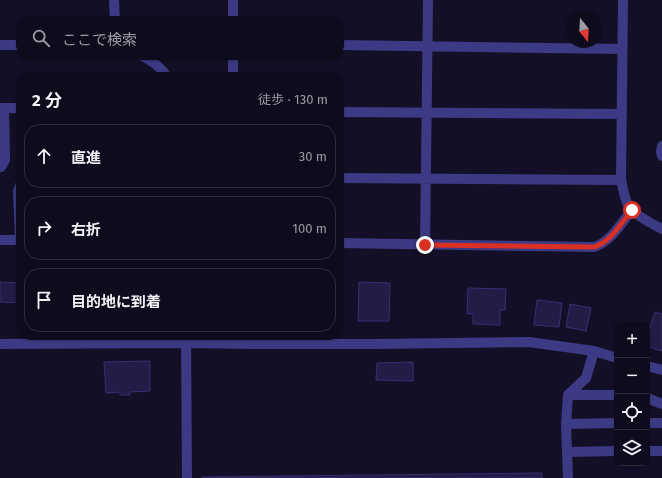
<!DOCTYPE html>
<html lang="ja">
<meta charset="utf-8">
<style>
body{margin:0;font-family:"Fira Sans","Noto Sans JP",sans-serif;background:#1c1929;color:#f1f3f6}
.controls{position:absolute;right:12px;bottom:12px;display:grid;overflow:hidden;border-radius:8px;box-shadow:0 1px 3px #0004}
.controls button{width:36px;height:36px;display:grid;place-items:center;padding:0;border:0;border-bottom:1px solid #2e2b3b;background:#0e0b1c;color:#f1f3f6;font:20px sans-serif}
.compass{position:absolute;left:566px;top:12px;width:36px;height:36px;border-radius:50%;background:#0e0b1c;box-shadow:0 1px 3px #0004;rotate:162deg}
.stop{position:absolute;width:12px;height:12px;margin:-9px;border:3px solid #d93025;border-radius:50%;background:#fff}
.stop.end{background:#d93025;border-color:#fff;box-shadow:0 1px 4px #0008}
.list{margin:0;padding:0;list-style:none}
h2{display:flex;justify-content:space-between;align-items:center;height:52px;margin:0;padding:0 16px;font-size:17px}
h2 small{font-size:13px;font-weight:400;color:#9b9ba3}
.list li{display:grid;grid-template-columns:26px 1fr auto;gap:12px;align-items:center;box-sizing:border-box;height:64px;margin:0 8px 8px;padding:0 8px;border:1px solid #2e2b3b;border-radius:16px}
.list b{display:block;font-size:15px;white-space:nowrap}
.list em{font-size:13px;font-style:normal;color:#9b9ba3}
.icon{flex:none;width:22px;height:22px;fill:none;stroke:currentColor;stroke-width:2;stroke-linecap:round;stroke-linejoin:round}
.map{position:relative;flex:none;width:662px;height:478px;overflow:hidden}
.search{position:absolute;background:#0e0b1c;box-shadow:0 1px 3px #0004;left:16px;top:16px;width:328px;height:44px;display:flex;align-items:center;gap:10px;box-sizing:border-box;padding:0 14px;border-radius:16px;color:#9b9ba3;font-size:15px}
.panel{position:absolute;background:#0e0b1c;box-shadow:0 1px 3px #0004;left:16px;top:72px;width:328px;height:268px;border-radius:16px}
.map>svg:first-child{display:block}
.building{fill:#241b47;stroke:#3b2d73}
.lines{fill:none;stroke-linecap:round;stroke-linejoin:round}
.minor{stroke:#3d3a85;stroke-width:10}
.route{stroke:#d93025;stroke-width:5}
</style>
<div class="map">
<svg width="662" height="478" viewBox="0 0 662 478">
<rect width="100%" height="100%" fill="#130f26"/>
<path class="building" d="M0,282L21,283V303L0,302Z
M359,282L390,283L389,321H358Z
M468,288L506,289L505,310H500V325L473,324V314H467Z
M537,300L562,303L559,327L534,325Z
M570,304L591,308L586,331L566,327Z
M655,312L662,314V348L661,351L647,346V335Z
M150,361V391L130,392V395H120V392L106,393L104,362Z
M413,362V381L376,380L377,363Z
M542,473V478H202V477Z"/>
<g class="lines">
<path class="minor" d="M114,0L115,21
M623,0L621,180C623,188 624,197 628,205C634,215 652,224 662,229
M233,21V0
M0,45H21
M339,45L622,49
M141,55C152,61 160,66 167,77
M233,77V55
M0,108H21
M339,112L622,114
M662,146L661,152L662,156
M0,167H1L5,160L4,108
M339,178L621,180
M0,240H21
M20,240L18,191L21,183
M339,243L594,247C611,242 621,223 632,210
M425,245L428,0
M186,335L187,478
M0,344L186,343L254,344H376L529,342L594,351L617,358
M647,366L662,370
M568,395H617
M647,398L662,404
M647,423H662
M566,424L617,423
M647,451H662
M567,452L617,451
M568,478L566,424L568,395L586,378L594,351"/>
</g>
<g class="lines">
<path class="route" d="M425,245L594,247C611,242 621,223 632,210"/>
</g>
</svg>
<div class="controls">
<button>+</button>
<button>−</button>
<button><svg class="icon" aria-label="locate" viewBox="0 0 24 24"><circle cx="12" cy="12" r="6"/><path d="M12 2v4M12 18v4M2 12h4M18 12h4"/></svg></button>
<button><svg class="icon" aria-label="layers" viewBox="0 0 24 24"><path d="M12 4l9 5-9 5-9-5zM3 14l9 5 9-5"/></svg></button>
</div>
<svg class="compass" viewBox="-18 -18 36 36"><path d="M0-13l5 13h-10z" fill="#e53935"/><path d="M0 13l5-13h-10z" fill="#9b9ba3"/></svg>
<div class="stop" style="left:632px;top:210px"></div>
<div class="stop end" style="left:425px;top:245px"></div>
<div class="search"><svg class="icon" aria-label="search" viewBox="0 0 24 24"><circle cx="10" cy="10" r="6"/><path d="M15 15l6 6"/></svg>ここで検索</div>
<section class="panel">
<h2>2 分<small>徒歩 · 130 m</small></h2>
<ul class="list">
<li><svg class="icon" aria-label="ahead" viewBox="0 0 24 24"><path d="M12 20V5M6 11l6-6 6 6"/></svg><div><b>直進</b></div><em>30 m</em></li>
<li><svg class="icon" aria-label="right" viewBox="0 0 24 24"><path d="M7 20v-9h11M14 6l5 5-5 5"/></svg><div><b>右折</b></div><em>100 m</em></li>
<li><svg class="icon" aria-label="arrive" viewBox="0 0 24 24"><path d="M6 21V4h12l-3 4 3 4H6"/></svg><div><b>目的地に到着</b></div></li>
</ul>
</section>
</div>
